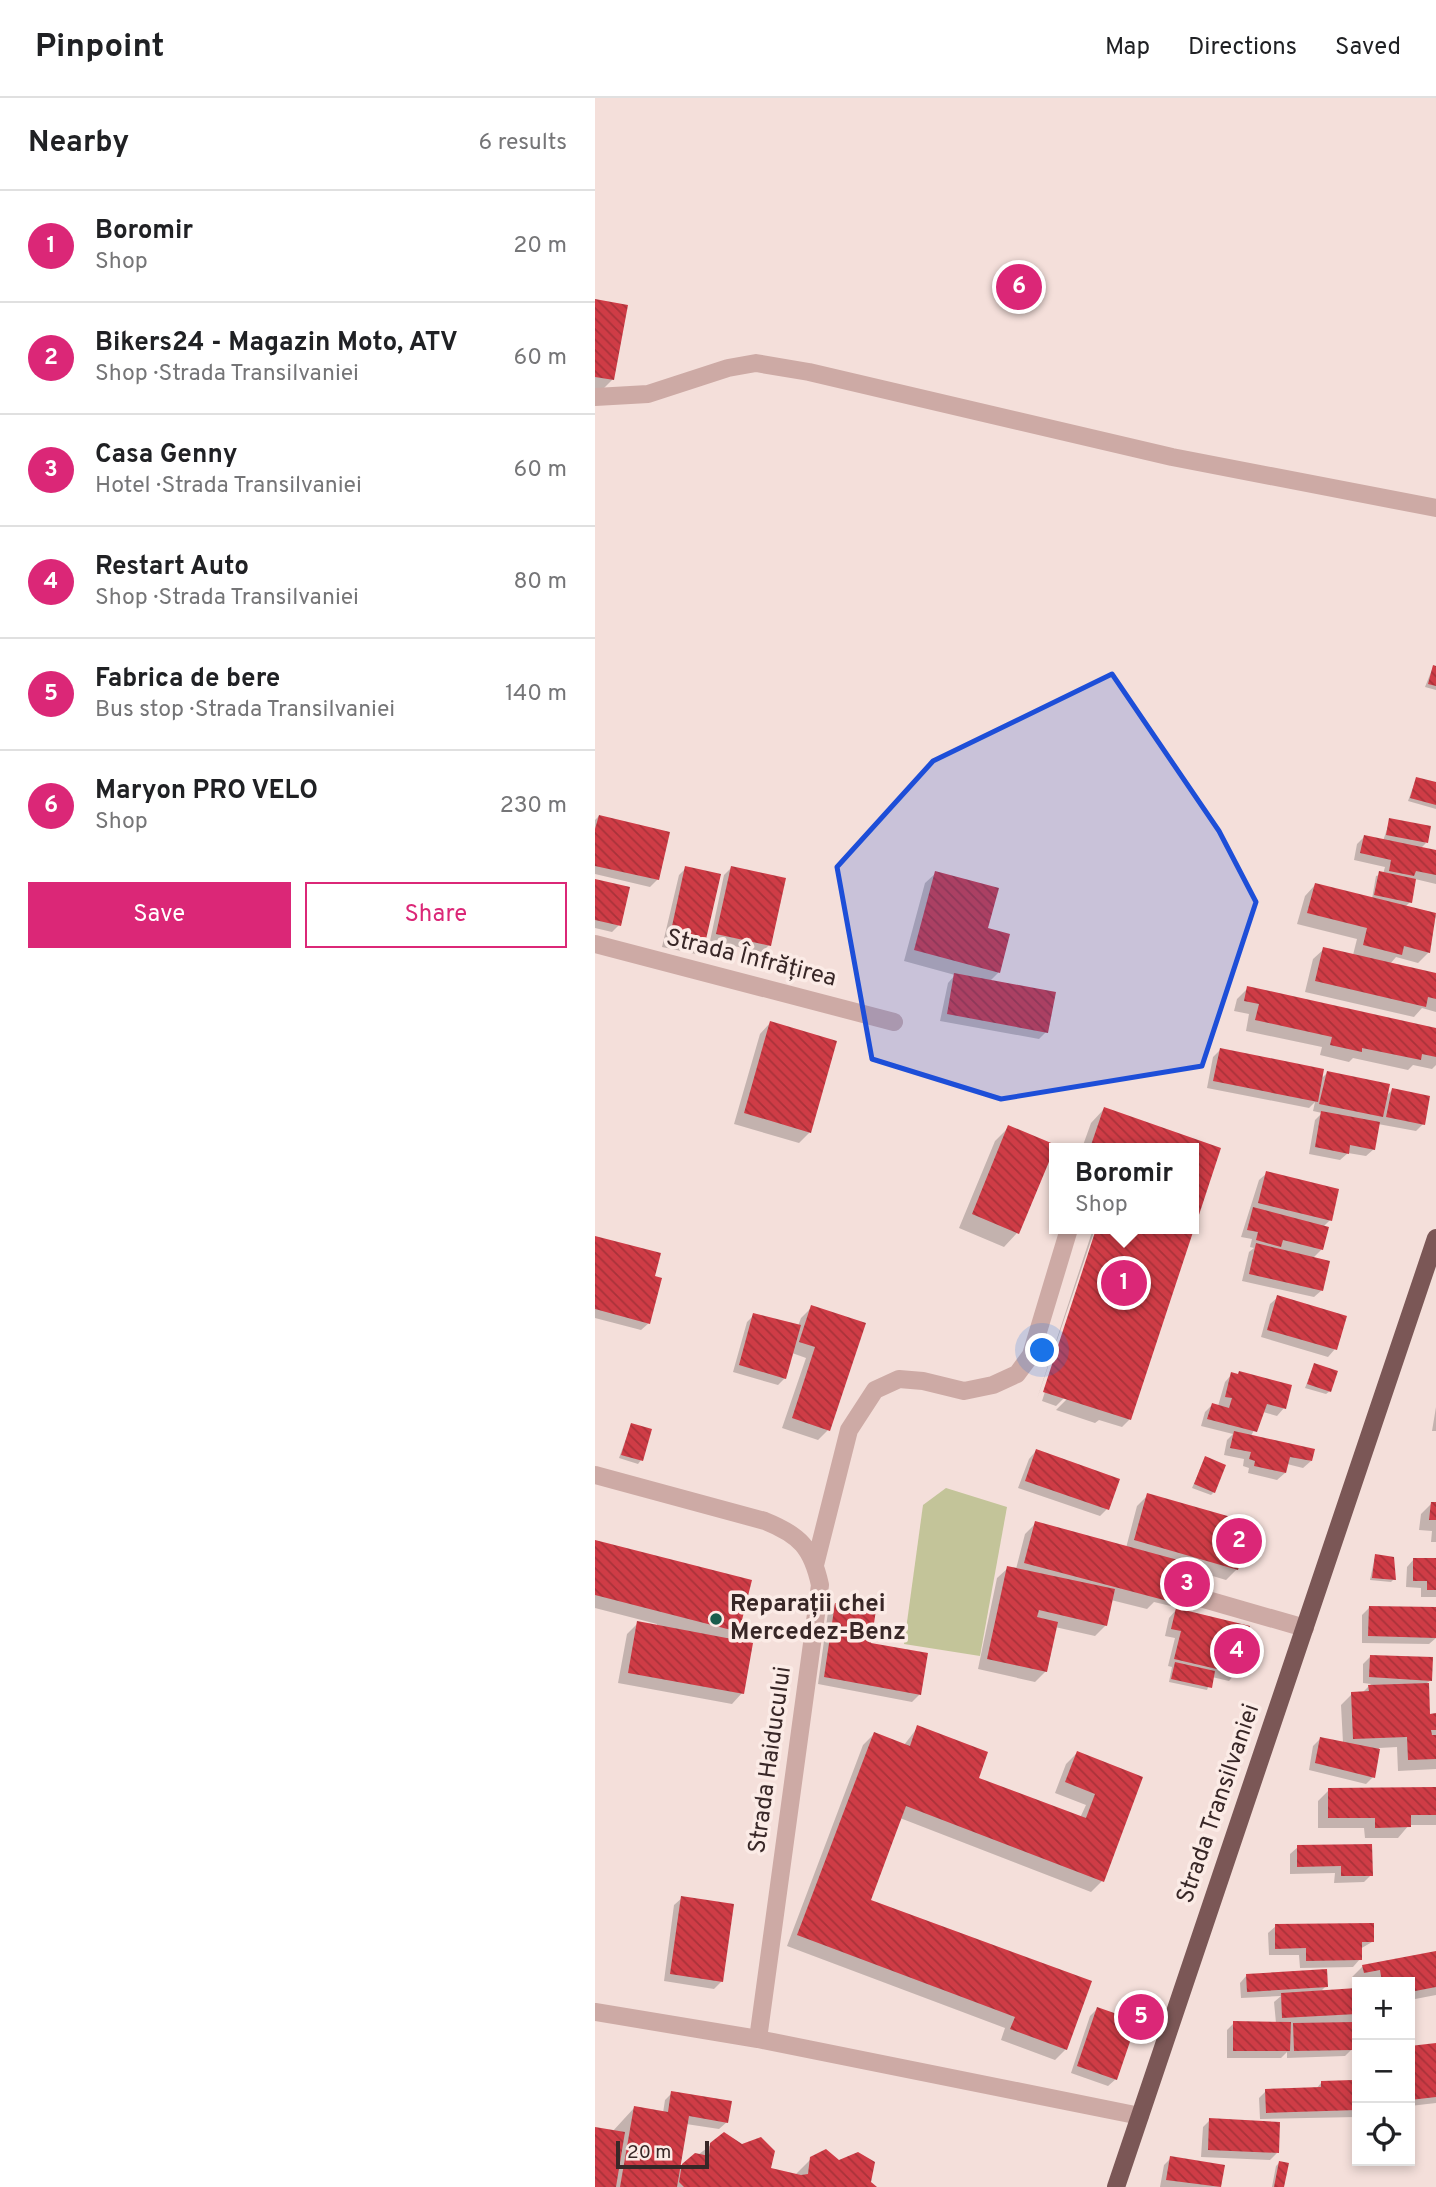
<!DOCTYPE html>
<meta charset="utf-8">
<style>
body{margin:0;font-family:Overpass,sans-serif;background:#f6f6f6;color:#202124}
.controls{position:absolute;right:21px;bottom:21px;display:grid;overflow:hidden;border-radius:0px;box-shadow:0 4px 10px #0003}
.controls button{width:63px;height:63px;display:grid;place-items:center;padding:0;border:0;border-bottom:2px solid #e0e0e0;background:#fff;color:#202124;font:35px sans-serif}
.scale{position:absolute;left:21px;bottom:18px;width:93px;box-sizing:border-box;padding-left:7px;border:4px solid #382727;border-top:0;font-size:19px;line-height:24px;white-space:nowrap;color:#382727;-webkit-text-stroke:5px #fbebe6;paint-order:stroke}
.you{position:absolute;left:448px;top:1253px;width:24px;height:24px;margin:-18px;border:5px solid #fff;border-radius:50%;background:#1a73e8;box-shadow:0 0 0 10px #1a73e833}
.badge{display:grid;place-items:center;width:46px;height:46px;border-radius:50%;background:#db2777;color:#fff;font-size:23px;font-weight:700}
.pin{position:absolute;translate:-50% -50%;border:4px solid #fff;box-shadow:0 2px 7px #0006}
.popup{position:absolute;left:454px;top:1045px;width:150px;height:91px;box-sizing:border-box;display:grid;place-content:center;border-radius:0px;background:#fff;filter:drop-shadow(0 2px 5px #0005);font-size:23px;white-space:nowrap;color:#757577}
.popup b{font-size:26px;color:#202124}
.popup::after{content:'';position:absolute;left:50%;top:100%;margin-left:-14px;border:14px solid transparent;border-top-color:#fff}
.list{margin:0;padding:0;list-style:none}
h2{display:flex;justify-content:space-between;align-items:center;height:91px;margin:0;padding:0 28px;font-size:30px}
h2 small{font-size:23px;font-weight:400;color:#757577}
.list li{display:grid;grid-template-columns:46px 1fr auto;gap:21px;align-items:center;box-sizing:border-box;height:112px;padding:0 28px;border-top:2px solid #e0e0e0}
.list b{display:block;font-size:26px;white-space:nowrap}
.list p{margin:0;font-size:23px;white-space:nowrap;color:#757577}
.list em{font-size:23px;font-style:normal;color:#757577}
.actions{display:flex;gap:14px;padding:21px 28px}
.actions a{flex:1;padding:16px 0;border:2px solid #db2777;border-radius:0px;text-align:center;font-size:24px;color:#db2777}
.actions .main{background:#db2777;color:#fff}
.icon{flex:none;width:38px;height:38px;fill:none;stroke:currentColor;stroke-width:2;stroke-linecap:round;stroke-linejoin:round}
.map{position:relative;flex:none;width:841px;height:2089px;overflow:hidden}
header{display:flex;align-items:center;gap:42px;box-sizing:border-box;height:98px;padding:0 35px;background:#fff;border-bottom:2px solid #e0e0e0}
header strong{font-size:33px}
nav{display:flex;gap:38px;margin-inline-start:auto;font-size:24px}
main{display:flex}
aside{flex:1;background:#fff}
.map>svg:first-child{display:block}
.pitch{fill:#c3c499}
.shadow{fill:#0003}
.building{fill:url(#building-back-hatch)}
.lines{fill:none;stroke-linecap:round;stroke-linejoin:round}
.minor{stroke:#cdaaa5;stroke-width:18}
.major{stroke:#7b5756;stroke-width:18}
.marked{fill:#1d4ed8;fill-opacity:0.2;stroke:#1d4ed8;stroke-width:5;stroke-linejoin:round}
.poi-dot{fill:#195c4c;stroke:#fbebe6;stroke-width:2.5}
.labels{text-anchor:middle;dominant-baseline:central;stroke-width:7;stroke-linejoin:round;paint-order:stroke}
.street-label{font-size:24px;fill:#382727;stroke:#fbebe6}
.poi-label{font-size:24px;font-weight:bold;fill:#382727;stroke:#fbebe6;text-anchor:start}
</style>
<header>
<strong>Pinpoint</strong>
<nav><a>Map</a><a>Directions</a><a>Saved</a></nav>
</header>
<main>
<aside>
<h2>Nearby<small>6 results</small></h2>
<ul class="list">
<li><span class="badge">1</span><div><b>Boromir</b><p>Shop</p></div><em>20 m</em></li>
<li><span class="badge">2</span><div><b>Bikers24 - Magazin Moto, ATV</b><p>Shop · Strada Transilvaniei</p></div><em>60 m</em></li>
<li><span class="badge">3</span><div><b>Casa Genny</b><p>Hotel · Strada Transilvaniei</p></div><em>60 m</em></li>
<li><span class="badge">4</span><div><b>Restart Auto</b><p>Shop · Strada Transilvaniei</p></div><em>80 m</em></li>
<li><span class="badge">5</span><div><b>Fabrica de bere</b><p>Bus stop · Strada Transilvaniei</p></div><em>140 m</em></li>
<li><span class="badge">6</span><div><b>Maryon PRO VELO</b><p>Shop</p></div><em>230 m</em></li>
</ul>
<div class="actions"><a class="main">Save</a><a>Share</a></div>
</aside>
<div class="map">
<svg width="841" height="2089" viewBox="0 0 841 2089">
<defs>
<pattern id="building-back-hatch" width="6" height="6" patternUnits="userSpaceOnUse" patternTransform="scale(1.75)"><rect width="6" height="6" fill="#cf3c46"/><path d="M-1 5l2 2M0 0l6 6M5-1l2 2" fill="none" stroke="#a9323a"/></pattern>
</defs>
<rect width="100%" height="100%" fill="#f4dfda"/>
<path class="pitch" d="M351,1390L412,1409L385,1558L309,1546L328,1407Z"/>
<path class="shadow" d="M0,203L18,281L4,295H0Z
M838,569H841V592L830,589Z
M821,681L841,686V711L813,703Z
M4,718L63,781L55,789L0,776V722Z
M795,722L831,745L825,751L841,754V786L820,781L815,804L810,809L841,817L834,854L823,865L801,859L795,866L841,876V914L827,910L819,919L710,894L718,861L729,851L758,857L762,841L702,826L710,798L720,787L777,801L781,778L788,776L790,769L759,762L762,746L769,739L788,743Z
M91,770L108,849L101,856L67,849L84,777Z
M136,770L174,847L167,854L115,843L129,777Z
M341,775L391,832L413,837L403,875L394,884L451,934L444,941L345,923L353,885L360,877L309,863L330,785Z
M0,783L24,827L17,834L0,830Z
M653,890L841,932V967L837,971L818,967L813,972L758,960L754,964L725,957L727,949L651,933L654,916L639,913L642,901Z
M175,925L215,1034L204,1045L139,1026L165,936Z
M625,952L725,982L732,975L791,998L797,992L828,1026L821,1033L783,1026L779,1051L771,1058L753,1055L745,1062L714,1056L720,1022L727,1015L718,1013L720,1004L714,1010L612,990L618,959Z
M509,1011L624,1051L599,1125V1050H487L496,1025Z
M414,1029L422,1135L409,1149L364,1130L400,1043Z
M672,1075L735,1122L728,1129L727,1151L718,1160L727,1192L719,1199L647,1183L654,1154L659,1150L655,1149L657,1141L646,1139L664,1082Z
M498,1131H500L442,1301Z
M503,1131H597L534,1322L527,1329L504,1322L500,1325L461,1312L477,1296L475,1294L461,1308L447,1303Z
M0,1140L58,1179L54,1225L46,1232L0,1220Z
M683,1199L740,1251L733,1259L666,1239L675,1206Z
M217,1209L233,1332L223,1342L187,1330L211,1260L197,1255L190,1280L183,1287L138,1274L152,1224L159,1217L203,1228L206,1220Z
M719,1267L735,1293L731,1296L710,1290Z
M637,1276L689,1310L682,1318L668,1314L656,1338L716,1363L708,1370L692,1366L690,1375L682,1382L653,1375L654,1370L648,1368L649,1361L629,1357L632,1342L638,1336L606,1328L610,1314L617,1307L623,1308L630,1284Z
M841,1309V1333H837Z
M36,1327L46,1362L43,1366L24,1360Z
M441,1353L512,1411L505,1418L423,1390L434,1361Z
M610,1360L619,1394L616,1397L597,1390Z
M553,1397L642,1471L631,1482L591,1470L590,1497L580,1509L559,1504L552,1511L516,1502L511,1527L500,1538L460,1529L451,1573L440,1584L383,1571L402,1480L413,1470L421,1471L430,1436L441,1425L531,1450L542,1408Z
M837,1405L841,1406V1444H836L837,1433L824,1432L826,1416Z
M0,1443L142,1533L133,1542L147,1595L137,1606L23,1585L32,1536L43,1525L62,1529V1526L0,1510Z
M780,1458L799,1481L796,1484L775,1482Z
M819,1461L841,1462V1499H826V1490L811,1489L812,1469Z
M240,1506L274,1546L325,1596L317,1604L223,1586L233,1514Z
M775,1509L841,1511V1540L834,1546L767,1545V1517Z
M581,1512L641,1575L634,1583L617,1579L612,1592L574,1584L577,1569L573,1568L580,1540L570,1538L574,1520Z
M776,1558L835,1583L832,1585L833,1617H841V1671L803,1673L802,1649L784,1650L778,1679L771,1686L714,1672L718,1648L725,1641L748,1645L746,1607L757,1596L767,1595L776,1586L768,1585V1566Z
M323,1629L382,1681L485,1720L491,1707L460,1695L471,1666L482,1655L546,1680L507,1783L496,1794L305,1720L273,1803L471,1951L460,1962L406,1942L410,1930L192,1848L268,1647L279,1636L309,1647Z
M841,1691V1727H814L803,1740H770L769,1730H723V1703L734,1692Z
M703,1749L776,1777L769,1784L739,1785L740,1775L695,1776V1756Z
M87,1800L127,1883L119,1891L69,1883L79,1807Z
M681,1828L777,1844L765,1851V1861L758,1869L705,1870L704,1857H674L673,1835Z
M841,1854V1897L815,1902V1884L774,1882L758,1885L757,1879L768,1868Z
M652,1877L731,1888L725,1894L762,1892V1918L757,1922V1951L750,1958L692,1960V1954L686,1960H632V1932L639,1925H681L679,1904L686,1898L646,1900L645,1885Z
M502,1911L521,1981L513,1988L476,1975L495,1918Z
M841,1947V2005L815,2008V1949Z
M726,1985L762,1989V2019L665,2021L664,2000L671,1993L721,1991Z
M77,1995L132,2024L124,2031L91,2026L83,2072L116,2047L174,2072L200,2077L216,2061L279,2089H0V2031L17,2034L39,2010L68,2015L70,2002Z
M615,2022L682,2055L675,2062L606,2059L608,2029Z
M576,2060L628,2069L625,2089H565L569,2067Z
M684,2065L687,2089H677L681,2068Z"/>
<path class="building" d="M0,201L33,207L19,282L0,279Z
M838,567L841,568V588L833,586Z
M821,679L841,684V707L815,700Z
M4,717L75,734L64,782L0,768V731Z
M794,720L836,728L833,745L791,737Z
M769,737L841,752V777L821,773L819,778L794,773L796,762L765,755Z
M90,768L126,776L109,850L74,842Z
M136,768L191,780L176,848L121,836Z
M340,773L404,790L393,830L415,836L405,875L319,852Z
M784,773L821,781L817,805L779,797Z
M0,781L35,789L26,828L0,822Z
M720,785L841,815L835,855L809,848L807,857L768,847L772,830L712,815Z
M728,849L841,875V901L833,899L831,909L720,883Z
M359,875L461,894L453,935L352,916Z
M652,888L841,930V959L827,956L826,962L767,950V954L735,947L737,939L660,922L664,906L649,903Z
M175,923L242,943L216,1035L149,1015Z
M625,950L729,971L723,1004L618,983Z
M732,973L795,986L788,1019L724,1006Z
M797,990L835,998L830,1027L791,1019Z
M509,1009L626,1050L600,1129L599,1050H495Z
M726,1013L785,1024L780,1052L755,1047L754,1056L720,1049Z
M413,1027L461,1047L424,1136L377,1116Z
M671,1073L744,1091L737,1123L663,1105Z
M658,1109L734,1129L728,1152L688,1142L686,1149L661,1142L663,1134L652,1132Z
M501,1131H599L536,1322L448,1294Z
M0,1138L66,1155L60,1178L67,1180L55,1226L0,1211Z
M661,1145L735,1163L728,1193L654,1176Z
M682,1197L752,1218L742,1252L672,1232Z
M216,1207L271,1225L235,1333L197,1320L220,1249L204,1244Z
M158,1215L206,1227L191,1281L144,1267Z
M719,1265L743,1273L736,1294L712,1286Z
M644,1273L697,1287L691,1311L672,1306L662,1334L612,1321L617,1305L634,1310L637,1300L630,1299L636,1274L643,1276Z
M36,1325L57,1331L48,1363L26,1357Z
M639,1333L720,1351L717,1363L695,1359L691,1375L659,1368L660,1363L654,1361L656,1354L635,1350Z
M441,1351L525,1381L514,1412L430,1383Z
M610,1358L631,1367L620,1395L599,1386Z
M552,1395L657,1425L643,1472L539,1442Z
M836,1404H841V1422H834Z
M440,1423L594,1465L592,1474L598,1475L591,1498L587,1497L584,1506L429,1465Z
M0,1442L157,1482L144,1534L0,1497Z
M780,1456L799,1459L801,1482L777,1480Z
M818,1460H841V1492H832V1483H818Z
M412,1468L520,1491L512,1528L444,1512L442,1519L463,1524L452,1574L392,1561Z
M240,1505L281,1512L276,1545L333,1555L326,1597L229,1579Z
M774,1508L841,1509V1540L773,1538Z
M581,1510L655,1528L643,1576L579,1561L586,1533L576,1531Z
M42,1523L158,1545L149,1596L33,1575Z
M775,1557L838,1559L837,1583L774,1579Z
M580,1564L620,1573L617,1590L576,1581Z
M834,1585L835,1616L841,1615V1632H836L837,1637H841V1661L813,1662L812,1639L758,1641L756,1594L774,1593L773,1587Z
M322,1627L393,1654L384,1680L491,1720L500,1696L470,1684L482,1653L548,1679L509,1784L311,1708L276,1802L497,1883L472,1952L415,1931L420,1919L202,1837L279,1634L315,1648Z
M725,1639L785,1651L780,1680L720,1665Z
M841,1689V1717H816V1729L780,1730V1720H733V1690Z
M777,1746L778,1778H746V1768L702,1769V1747Z
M86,1798L139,1806L128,1884L75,1876Z
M779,1825V1844H767V1862L711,1863V1850L680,1851V1826Z
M841,1853V1889L815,1894V1884H787L785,1872L769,1875L767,1867Z
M732,1871L733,1889L652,1894L651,1876Z
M762,1890V1916L687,1920L686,1895Z
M502,1909L542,1923L522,1982L482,1968Z
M638,1923L696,1924L695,1953H638Z
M759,1924V1952L699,1953L698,1925Z
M841,1945V1999L815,2002V1948Z
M758,1982V1988H762V2012L671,2015L670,1991L726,1989V1983Z
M76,1993L137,2003L133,2025L94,2018L82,2089H25L39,2008L73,2014Z
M614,2020L685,2024L684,2055L613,2052Z
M0,2029L30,2034L21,2089H0Z
M129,2034L147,2046L166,2039L180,2053L176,2070L206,2077L213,2076L215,2059L231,2051L244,2062L263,2054L280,2064L276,2084L282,2089H89L84,2084L87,2066L100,2055L114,2058L115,2045Z
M575,2058L630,2067L626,2089L571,2082Z
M684,2063L694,2065L689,2089H679Z"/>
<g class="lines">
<path class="minor" d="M0,299L53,296L133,270L161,265L214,274L577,359L841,410
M0,846L299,924
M0,1377L170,1423C205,1437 217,1450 225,1487L163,1941
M220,1467L254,1332L280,1292L304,1281L328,1283L369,1293L398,1287L422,1276L436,1257L474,1131
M602,1499L710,1530
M0,1914L163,1941L545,2018"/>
<path class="major" d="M521,2089L841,1140"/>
</g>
<path class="marked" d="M517,576L624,733L661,804L607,968L406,1001L277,961L242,769L338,663Z"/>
<circle class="poi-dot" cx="121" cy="1521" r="7"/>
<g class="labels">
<g class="street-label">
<text transform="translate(156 861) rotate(14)">Strada Înfrățirea</text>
<text transform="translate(176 1662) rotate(-82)">Strada Haiducului</text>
<text transform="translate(624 1706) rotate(-71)">Strada Transilvaniei</text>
</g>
<g class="poi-label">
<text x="135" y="1507">Reparații chei<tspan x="135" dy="28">Mercedez-Benz</tspan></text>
</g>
</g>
</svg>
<div class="controls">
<button>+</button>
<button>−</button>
<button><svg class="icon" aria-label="locate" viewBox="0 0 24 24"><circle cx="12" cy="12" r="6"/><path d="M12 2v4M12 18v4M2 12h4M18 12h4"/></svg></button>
</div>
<div class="scale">20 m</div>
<div class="you"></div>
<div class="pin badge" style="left:529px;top:1185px">1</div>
<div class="popup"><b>Boromir</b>Shop</div>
<div class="pin badge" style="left:644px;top:1443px">2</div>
<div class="pin badge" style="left:592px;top:1486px">3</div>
<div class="pin badge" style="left:642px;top:1553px">4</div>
<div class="pin badge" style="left:546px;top:1919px">5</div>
<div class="pin badge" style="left:424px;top:189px">6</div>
</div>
</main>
